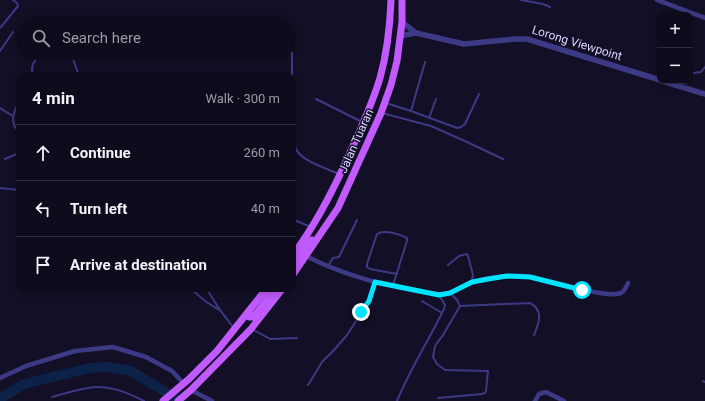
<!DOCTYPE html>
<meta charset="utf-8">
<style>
body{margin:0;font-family:Roboto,sans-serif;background:#1c1929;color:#f1f3f6}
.controls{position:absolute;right:12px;top:12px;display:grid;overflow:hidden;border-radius:8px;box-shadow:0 2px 10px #0003}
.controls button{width:36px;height:36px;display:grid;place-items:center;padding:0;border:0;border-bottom:1px solid #2e2b3b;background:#0e0b1c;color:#f1f3f6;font:20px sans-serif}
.stop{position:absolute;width:12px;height:12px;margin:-9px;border:3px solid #00e5ff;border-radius:50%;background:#fff}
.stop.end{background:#00e5ff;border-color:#fff;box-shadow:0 1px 4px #0008}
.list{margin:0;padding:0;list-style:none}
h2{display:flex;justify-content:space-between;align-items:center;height:52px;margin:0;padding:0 16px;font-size:17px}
h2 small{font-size:13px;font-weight:400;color:#9b9ba3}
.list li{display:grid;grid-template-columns:26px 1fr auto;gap:12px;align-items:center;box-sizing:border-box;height:56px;padding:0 16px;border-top:1px solid #2e2b3b}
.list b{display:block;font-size:15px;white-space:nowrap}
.list em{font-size:13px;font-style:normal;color:#9b9ba3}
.icon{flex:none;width:22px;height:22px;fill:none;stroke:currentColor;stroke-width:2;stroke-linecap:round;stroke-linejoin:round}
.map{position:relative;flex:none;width:705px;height:401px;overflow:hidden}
.search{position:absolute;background:#0e0b1c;box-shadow:0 2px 10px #0003;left:16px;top:16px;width:280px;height:44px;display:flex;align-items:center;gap:10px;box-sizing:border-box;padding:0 14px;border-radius:22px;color:#9b9ba3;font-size:15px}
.panel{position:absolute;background:#0e0b1c;box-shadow:0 2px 10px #0003;left:16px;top:72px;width:280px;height:220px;border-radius:12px}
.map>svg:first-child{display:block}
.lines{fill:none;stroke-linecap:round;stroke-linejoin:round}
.river{stroke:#0c2248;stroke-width:10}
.service{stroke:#3d3a85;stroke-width:2}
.minor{stroke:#3d3a85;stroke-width:4.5}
.tertiary{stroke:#3d3a85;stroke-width:5.5}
.primary{stroke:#c25bff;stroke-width:7}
.route{stroke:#00e5ff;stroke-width:5}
.labels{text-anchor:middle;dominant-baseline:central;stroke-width:3;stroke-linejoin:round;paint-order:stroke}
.street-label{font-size:12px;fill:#d9d4ff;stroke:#130f26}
</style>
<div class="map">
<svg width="705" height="401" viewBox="0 0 705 401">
<rect width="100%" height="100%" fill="#130f26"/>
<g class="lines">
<path class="river" d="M0,399L24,384L90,368L109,367L131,371L180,401"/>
<path class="service" d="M521,0L543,4L550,7
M0,28L18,6L17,3L13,0
M289,50L292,53V82
M0,51L13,32
M71,53L79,76
M166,53L171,57
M693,73L701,72L705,67
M33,76C30,64 34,61 43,53
M316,99L362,122
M20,100C14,110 8,124 20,132
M386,103L411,111L457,128L461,127L465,124L479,94
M0,108L13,116
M411,111L425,62
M382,113L431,126L467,142L503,159
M292,118C293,128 292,140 296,149C301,161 328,169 339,174
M429,118L436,99
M5,159L19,153L20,154
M0,188L20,190
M292,219L311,227
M448,265L459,256L467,254L468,256L473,275L472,281
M328,266L333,258L339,257L357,220
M393,285L407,241V238C399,234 384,229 377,234L367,264V267L370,269L397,274
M190,288L205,301L219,310
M206,288L220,310L233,327
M422,301L442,313
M460,306L530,303C544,310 539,323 534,335
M252,329L270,339L297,338
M703,381L705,382
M308,385L322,362L334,350L347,335L369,301L375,283
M52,397C63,394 76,390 88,388C108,384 126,392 144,401
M438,398L482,394L485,393L486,391L488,371L445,370L437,364L433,357L435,346L443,335L460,306L457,300L450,293
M397,401C410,369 429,340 444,309L445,305L439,295"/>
<path class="minor" d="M657,0L705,18
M306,256C347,277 392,288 437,294C450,296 460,287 471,283C487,277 515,274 531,277C554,282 576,290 600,293C606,294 615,295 621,293C625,291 626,287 628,283
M0,378L26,366L75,351L113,347L146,357L172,371L184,384
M191,390L212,401
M535,401L539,394L546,392L564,401"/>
<path class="tertiary" d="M402,22L416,33L464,44L515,39H527L660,80
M400,36L416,33
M662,81L705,94"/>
<path class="primary" d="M292,256C316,225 333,191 349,155C360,130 372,105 380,78C387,53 390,26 391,0
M292,266L312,240
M292,276L338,208L381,113L391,85L397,61L402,22V0
M247,315L249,317H252L255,315L276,288
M163,401L189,379L217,351L267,288
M178,401L191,390L251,329L283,288"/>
</g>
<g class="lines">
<path class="route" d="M361,312L369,301L375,282L439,295L450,293L472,282L488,279L507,276L530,277L582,290"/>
</g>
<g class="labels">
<g class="street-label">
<text transform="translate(577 43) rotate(17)">Lorong Viewpoint</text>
<text transform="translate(356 141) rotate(-66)">Jalan Tuaran</text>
</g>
</g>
</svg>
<div class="controls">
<button>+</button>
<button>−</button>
</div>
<div class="stop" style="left:582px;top:290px"></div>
<div class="stop end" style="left:361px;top:312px"></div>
<div class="search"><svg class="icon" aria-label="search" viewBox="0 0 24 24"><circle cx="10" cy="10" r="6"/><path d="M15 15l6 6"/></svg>Search here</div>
<section class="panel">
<h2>4 min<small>Walk · 300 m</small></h2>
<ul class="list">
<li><svg class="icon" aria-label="ahead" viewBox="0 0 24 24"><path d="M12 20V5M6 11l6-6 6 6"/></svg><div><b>Continue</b></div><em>260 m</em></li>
<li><svg class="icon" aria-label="left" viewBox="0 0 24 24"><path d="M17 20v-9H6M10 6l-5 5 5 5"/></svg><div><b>Turn left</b></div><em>40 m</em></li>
<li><svg class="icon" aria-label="arrive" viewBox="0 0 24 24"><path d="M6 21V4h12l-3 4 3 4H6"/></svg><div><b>Arrive at destination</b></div></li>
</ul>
</section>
</div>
